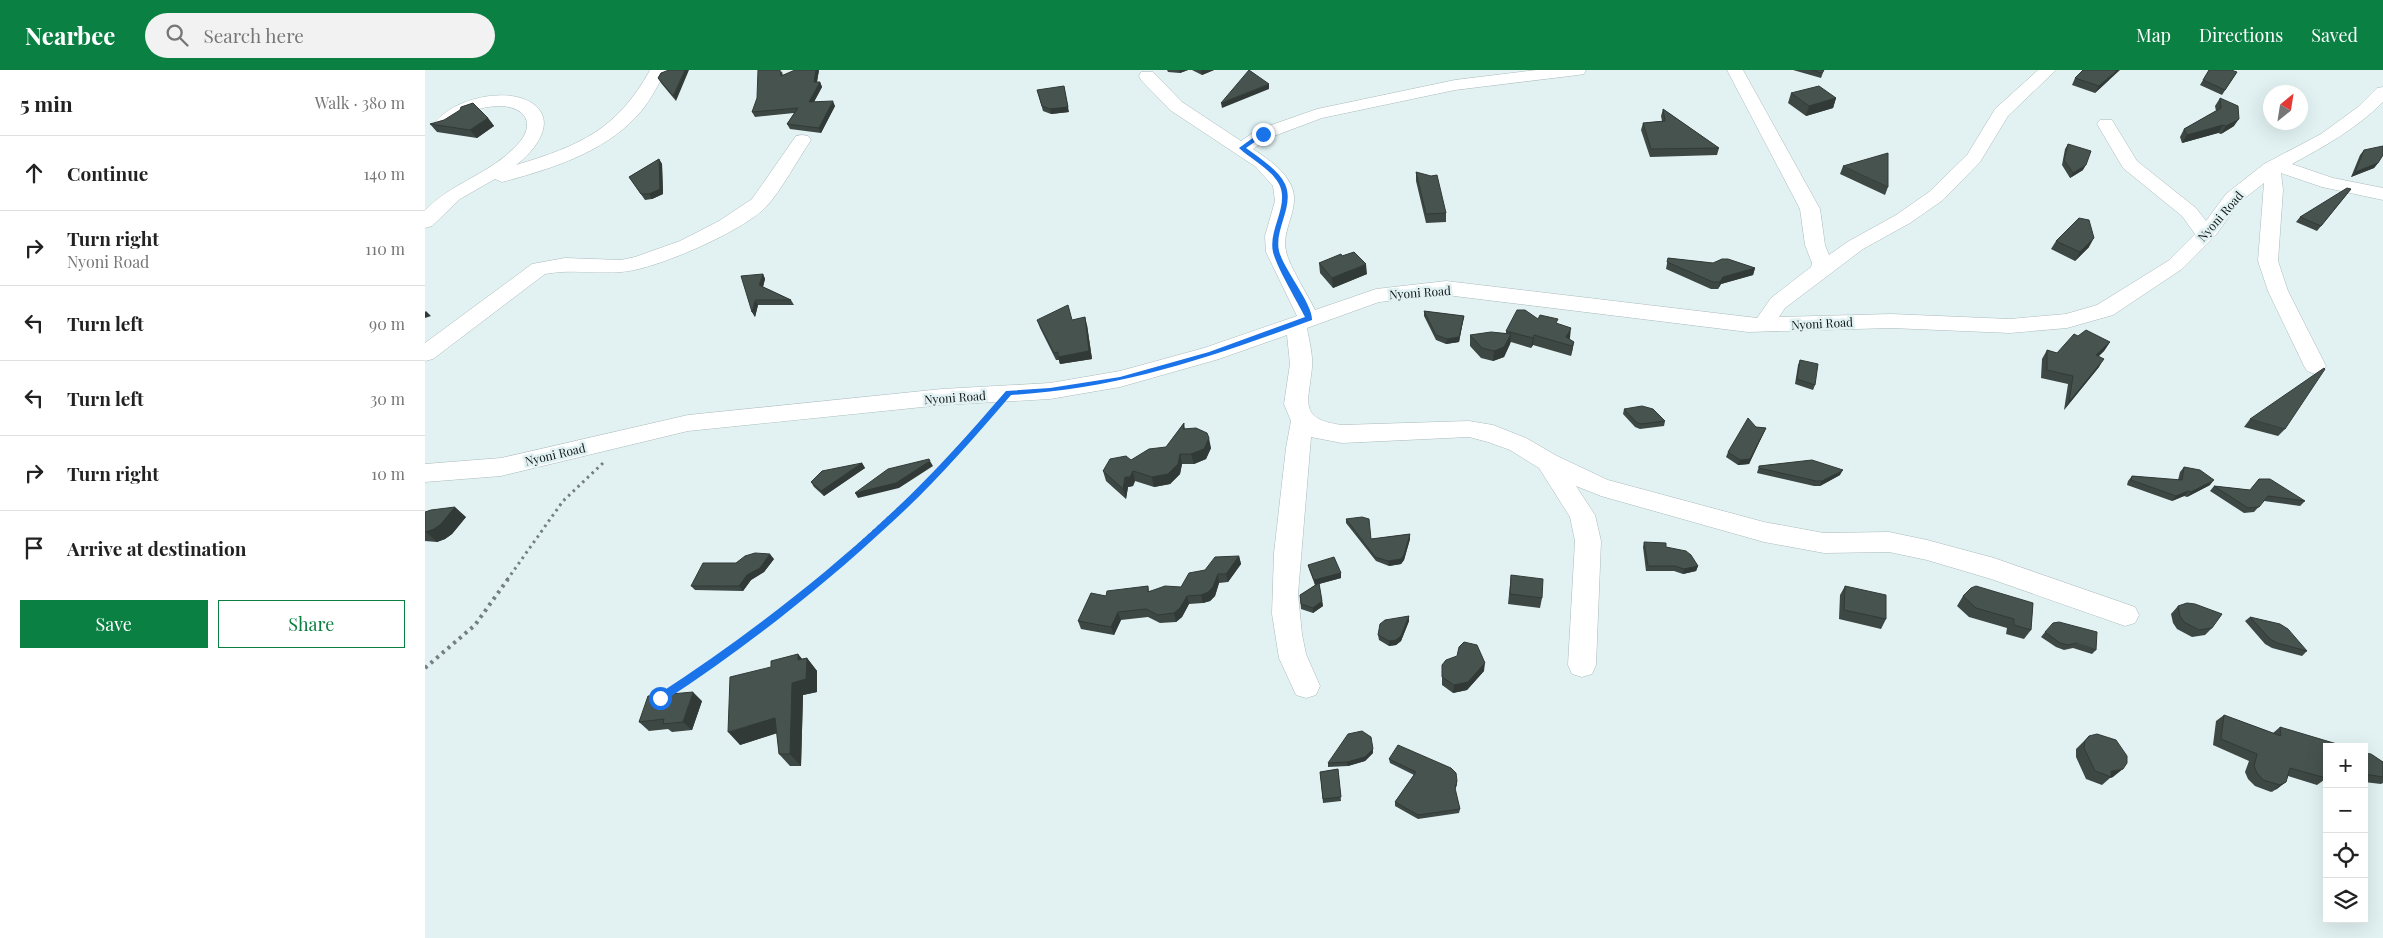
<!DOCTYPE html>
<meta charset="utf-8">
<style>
body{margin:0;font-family:"Playfair Display",serif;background:#f2f2f2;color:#222}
.controls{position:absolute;right:15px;bottom:15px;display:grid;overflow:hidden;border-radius:0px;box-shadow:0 5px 20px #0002}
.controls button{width:45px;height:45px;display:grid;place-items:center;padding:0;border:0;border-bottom:1px solid #e0e0e0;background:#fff;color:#222;font:25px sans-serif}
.compass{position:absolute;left:1838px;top:15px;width:45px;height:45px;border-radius:50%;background:#fff;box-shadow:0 5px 20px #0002;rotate:30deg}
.stop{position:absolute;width:15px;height:15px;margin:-11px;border:4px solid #1a73e8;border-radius:50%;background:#fff}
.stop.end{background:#1a73e8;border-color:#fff;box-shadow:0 1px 5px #0008}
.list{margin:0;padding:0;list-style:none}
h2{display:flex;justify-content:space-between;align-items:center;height:65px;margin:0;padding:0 20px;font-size:21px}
h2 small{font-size:16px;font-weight:400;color:#767676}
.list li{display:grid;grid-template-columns:32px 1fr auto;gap:15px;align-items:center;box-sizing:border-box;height:75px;padding:0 20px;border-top:1px solid #e0e0e0}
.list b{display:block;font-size:19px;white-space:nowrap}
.list p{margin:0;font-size:16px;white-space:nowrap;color:#767676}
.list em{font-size:16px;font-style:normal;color:#767676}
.actions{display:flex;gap:10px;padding:15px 20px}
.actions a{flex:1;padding:11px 0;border:1px solid #0b8043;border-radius:0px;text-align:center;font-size:18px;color:#0b8043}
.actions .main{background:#0b8043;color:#fff}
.icon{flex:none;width:28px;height:28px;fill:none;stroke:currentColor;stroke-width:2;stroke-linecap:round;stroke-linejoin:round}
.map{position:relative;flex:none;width:1958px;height:868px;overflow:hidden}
header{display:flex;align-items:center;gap:30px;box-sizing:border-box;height:70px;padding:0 25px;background:#0b8043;color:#fff}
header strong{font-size:24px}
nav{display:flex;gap:28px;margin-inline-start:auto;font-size:18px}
.search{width:350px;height:45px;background:#f2f2f2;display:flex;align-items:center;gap:12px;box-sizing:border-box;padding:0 18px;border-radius:28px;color:#767676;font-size:19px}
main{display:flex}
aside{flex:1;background:#fff}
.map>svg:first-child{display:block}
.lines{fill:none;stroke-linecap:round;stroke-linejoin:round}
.street-casing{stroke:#abbabb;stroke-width:1}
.path-far1{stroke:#747f80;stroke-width:3;stroke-dasharray:2.5 4;stroke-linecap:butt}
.path{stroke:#747f80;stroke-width:4;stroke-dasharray:3 4.5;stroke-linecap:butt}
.street{fill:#fff;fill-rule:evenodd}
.wall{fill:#3d4743}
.shaded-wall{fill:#323a37}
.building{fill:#47534e;stroke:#323a37}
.route{fill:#1a73e8}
.labels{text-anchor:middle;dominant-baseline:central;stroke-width:5;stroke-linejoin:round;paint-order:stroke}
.street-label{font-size:12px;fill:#101516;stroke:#e2f2f3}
</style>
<header>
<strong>Nearbee</strong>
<div class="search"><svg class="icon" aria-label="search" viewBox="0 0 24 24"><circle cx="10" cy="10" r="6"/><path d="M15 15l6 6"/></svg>Search here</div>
<nav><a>Map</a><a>Directions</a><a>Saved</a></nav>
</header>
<main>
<aside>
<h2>5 min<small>Walk · 380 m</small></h2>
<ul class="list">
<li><svg class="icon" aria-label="ahead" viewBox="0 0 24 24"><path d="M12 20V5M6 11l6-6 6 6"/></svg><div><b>Continue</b></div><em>140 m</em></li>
<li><svg class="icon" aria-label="right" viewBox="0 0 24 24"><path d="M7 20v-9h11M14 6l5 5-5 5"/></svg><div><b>Turn right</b><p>Nyoni Road</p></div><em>110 m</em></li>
<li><svg class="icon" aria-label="left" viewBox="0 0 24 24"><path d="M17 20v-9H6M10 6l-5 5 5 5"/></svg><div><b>Turn left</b></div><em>90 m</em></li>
<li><svg class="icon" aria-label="left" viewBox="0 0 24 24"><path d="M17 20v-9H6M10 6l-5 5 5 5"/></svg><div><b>Turn left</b></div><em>30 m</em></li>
<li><svg class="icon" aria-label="right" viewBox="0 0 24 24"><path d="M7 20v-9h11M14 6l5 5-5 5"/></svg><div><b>Turn right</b></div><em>10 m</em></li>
<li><svg class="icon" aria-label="arrive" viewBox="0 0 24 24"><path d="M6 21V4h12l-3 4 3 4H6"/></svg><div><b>Arrive at destination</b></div></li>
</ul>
<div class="actions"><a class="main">Save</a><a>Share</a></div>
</aside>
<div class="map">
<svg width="1958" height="868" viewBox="0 0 1958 868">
<rect width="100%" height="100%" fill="#e2f2f3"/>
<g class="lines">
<g class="street-casing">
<path id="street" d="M225,0H241C232,17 224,34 210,48C177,83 123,100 77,112L70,109L35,129L7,156L0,158V140C28,112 65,104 91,76C113,54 100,35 71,36C61,37 50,39 41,44C30,50 25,61 12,58L9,54C26,29 81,16 107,33C134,51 109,82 91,95C154,76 192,60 225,0Z
M1112,0H1161L1159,4L1153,5L1030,20L897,48L844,68L828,79C845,90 871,108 869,131C868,149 857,163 861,181C864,196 883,225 890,240L951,219L1021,211L1332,248L1346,228L1386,197L1387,193L1380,175L1375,139L1302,0H1318L1395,139L1400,175L1404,185L1424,171L1471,145L1504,122L1542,85L1570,39L1613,0H1631L1583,46L1555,92L1518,130L1485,153L1438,179L1360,238L1354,247L1466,244L1585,249L1641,244L1672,235L1743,191L1770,164L1757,146L1698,98L1672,54L1675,50H1687L1712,91L1771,138L1781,151L1801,124L1839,94L1896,64L1933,37L1952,18L1958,17V32C1931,59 1900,76 1867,94L1908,108L1958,118V130L1897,117L1856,103L1858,120L1853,191L1863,221L1901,296L1898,301L1890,304L1882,301L1879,296L1843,221L1833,191L1839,113L1815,132L1790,166L1757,199L1688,245L1642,258L1585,263L1466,258L1323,262L1021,225L954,232L882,258C884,270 888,284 887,297C884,332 872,349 917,355L1044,351L1068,355L1101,368L1132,386L1183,410L1339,452L1399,463L1464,462L1502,470L1569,488L1710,537L1714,545L1710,553L1700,556L1566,509L1502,490L1464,482L1399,483L1339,472L1176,426L1151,416L1170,445L1176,471L1171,595L1167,604L1157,607L1147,604L1143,595L1150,471L1145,447L1114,398L1085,380L1063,372L1044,367L917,373L886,367L873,524L877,564L881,584L895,616L891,625L881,628L871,625L854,588L847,544L849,483L861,378L866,351L859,334L865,294L862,265L794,289L695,317L625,329L517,335L263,361L76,406L0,412V394L76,388L263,345L517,319L625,313L695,301L779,278L872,246L841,182L840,166L850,131L848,116L831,97L745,40L716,10L714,6L716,2H728L757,32L816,71L832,60L892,39L1030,10Z
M377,65L383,66L386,70C373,89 356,121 341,137C318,161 230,200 196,202C171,204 146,199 120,204L8,289L0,291V273L107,194L140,188L196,190L210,187L255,171L294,151L327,129L371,66Z"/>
</g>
<path class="path-far1" d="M82,510L138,431L178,393
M395,510L492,422L567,342"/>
<path class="path" d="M0,598L50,555L83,509
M238,626L328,564L397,509"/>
<use href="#street" class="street"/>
</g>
<path class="wall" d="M394,0L392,12H395L397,17L389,32L410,36L396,63L365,59L362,54L369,43L330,47L327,42L357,1L358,6Z
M742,0H763L755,3L743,2Z
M767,0H789L777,5Z
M1368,0H1399L1396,8Z
M1784,0L1812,2L1797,25L1775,15Z
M236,3L251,31L236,13L233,8Z
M1650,8L1684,10L1670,23L1647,15Z
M612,20L644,42L626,44L618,41Z
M1366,23L1411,28L1408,38L1381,46L1363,33Z
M1795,28L1809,56L1796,64L1793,63L1757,73L1755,67L1759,59L1791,41L1790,36Z
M1238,39L1294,78L1292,85L1225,87L1216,60L1218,53L1237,51L1236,46Z
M63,48L69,56L52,68L12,62L5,54Z
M1643,74L1658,100L1645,108L1637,95L1640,79Z
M1939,80L1953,93L1949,98L1926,107L1935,85Z
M234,89L237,94L238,124L227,129L220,130L204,107Z
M1418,96L1463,117L1460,125L1415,104Z
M991,102L1021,143V152L1001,153L991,111Z
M1926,119L1892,161L1871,152L1875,147Z
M1631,171L1664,177L1650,191L1626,179Z
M1243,188L1330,198L1328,205L1296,214L1293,219H1286L1241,199Z
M894,193L942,204L908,218L895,203Z
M338,204L340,209L338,217L366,230L369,235H333L330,247L327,242Z
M999,241L1039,246L1038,251L1034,272L1021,274L1011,270L999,246Z
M1113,249L1132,254L1145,268L1144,269L1149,272L1147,282L1146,286L1108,275L1106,278L1086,272L1085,274L1079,287L1068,291L1056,288L1045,276V265L1081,263V261Z
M612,250H647L662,255L667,289L635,294L634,290H631L615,258Z
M1685,272L1679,281L1674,286V297L1639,340L1643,314L1616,308L1617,289L1622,280L1632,283Z
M1375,290L1390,315L1388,320L1370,314L1373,295Z
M1199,339L1240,351L1239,356L1215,359L1210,357L1198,344Z
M1825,349L1860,359L1853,366L1819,357Z
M759,353L760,359L786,378L781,389L769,394H757L755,404L745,414L729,417L710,411L708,416L703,417L701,429L681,411L678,401L741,377Z
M1331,357L1341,358L1324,394L1313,395L1301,387L1303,382Z
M437,393L440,398L399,426L389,417L386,412Z
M1334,396L1415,405L1395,416H1389L1332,403Z
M1759,397L1785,415L1762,427L1759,426L1747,431L1702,415L1703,411L1707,406L1753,410L1755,402Z
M1834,409L1880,431L1875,436L1839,431L1829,442L1819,443L1785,421L1789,416L1825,420Z
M0,442L41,447L27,464L20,469L12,472L0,471Z
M921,449L946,469L985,464V469L979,490L976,494L964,496L951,491L921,453Z
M1219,472L1241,477L1273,496L1271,501L1258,504L1249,501H1221L1218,477Z
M814,486L816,494L803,512L794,513L790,526L785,531L778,533L764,534L757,547L751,552L735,553L723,547L696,550L689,565L656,559L653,551L681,526L723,516L724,521L756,517L780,500Z
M349,489L339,502L326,510L318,521L270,520L266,516L311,493Z
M883,495L916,503V508L894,514L898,536L888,543L876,539L875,525L890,515L884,499Z
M1086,505L1117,528L1115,538L1083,534Z
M1420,516L1461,549L1456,559L1414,549L1415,525Z
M1538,526L1608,533L1606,560L1599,569L1581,564L1582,558L1544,547L1532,536Z
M1753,536L1787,558L1780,565L1767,567L1752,559L1748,553L1746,544Z
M984,546V551L976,571L971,575L964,576L954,570L953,565Z
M1825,547L1882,581L1877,586L1847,578L1840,574L1820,551Z
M1620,562L1671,580L1667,584L1648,578L1639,580L1631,577L1616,567Z
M373,584L377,589L382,588L392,601V622L378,625L376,696H365L354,684L352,663L315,675L346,597Z
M1017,595L1059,601L1042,620L1028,623L1017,615Z
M277,631L267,660L247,662L243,659L224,661L214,652Z
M1799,645L1848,663L1855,657L1902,677V710H1899L1892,715L1863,706L1861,712L1846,722L1830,716L1823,709L1820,702L1824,691L1788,675L1791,651Z
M1664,666L1688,707L1685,708L1677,715L1661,709L1651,687V679Z
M948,683L940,691L923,696L903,697V693Z
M1939,683L1958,692V713L1956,714L1939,712Z
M964,689L1032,711V715L1030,720L1035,739L1034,743L993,749L970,736V732L989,705L965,693Z
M913,699L916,731L898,733L895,702Z"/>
<path class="shaded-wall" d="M260,0H264L251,31L248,26Z
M391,0H394L391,17L389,12Z
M754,0H763L755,3Z
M776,0H789L777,5Z
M1692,0H1695L1670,23L1674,16Z
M395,12L397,17L386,37L384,32Z
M844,14V19L797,38L796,33Z
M639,16L644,42L626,44L625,39Z
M1411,28L1408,38L1381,46L1384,36Z
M408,31L410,36L396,63L394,58Z
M63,48L69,56L52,68L45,60Z
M1814,49L1809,56L1796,64L1801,56Z
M1798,55L1793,63L1757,73L1762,65Z
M234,89L237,94L238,124L227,129L224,124Z
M1953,93L1949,98L1926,107L1930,102Z
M1661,95L1658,100L1645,108L1648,103Z
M1669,168L1664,177L1650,191L1655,182Z
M941,194L942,204L908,218L907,208Z
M1330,198L1328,205L1296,214L1293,219L1295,212L1298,207Z
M338,204L340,209L337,220L334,215Z
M330,230L333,235L330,247L327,242Z
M1,241L6,246L0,248V242Z
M1039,246L1038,251L1034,272L1021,274L1022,269Z
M660,247L662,255L667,289L635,294L633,287Z
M1146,258L1145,268L1142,274L1141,267Z
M1086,264L1085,274L1079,287L1068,291L1069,281Z
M1109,265L1108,275L1106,278L1108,268Z
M1149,272L1147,282L1146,286L1147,276Z
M1685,272L1679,281L1666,293L1671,285Z
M1679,289L1674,297L1639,340L1644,332Z
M1341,358L1324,394L1313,395L1315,390Z
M784,368L786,378L781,389L769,394L766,384Z
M755,384L757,394L755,404L745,414L729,417L727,407Z
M505,391L508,396L474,418L433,428L430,423Z
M437,393L440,398L399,426L396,421Z
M1418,400L1415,405L1395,416L1397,411Z
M708,401L710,411L708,416L703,417L701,429L698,419L700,407Z
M1789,410L1785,415L1762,427L1766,422Z
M1763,421L1759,426L1747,431L1751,426Z
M30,437L41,447L27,464L20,469L12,472L1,462Z
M985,464V469L979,490L976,494L964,496L963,491Z
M345,484L349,489L339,502L326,510L318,521L314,516L322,505Z
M814,486L816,494L803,512L801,504Z
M1273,496L1271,501L1258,504L1259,499Z
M916,503V508L890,515L889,510Z
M793,504L794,513L790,526L785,531L778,533L776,525Z
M762,526L764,534L757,547L751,552L749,543Z
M897,531L898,536L888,543V538Z
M693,542L696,550L689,565L686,557Z
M984,546V551L976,571L971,575L964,576V571Z
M373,584L382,595V588L392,601V622L378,625L376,696L365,684L367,613L373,590Z
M1060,593L1059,601L1042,620L1028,623L1029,615Z
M268,622L277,631L267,660L258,652Z
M350,648L362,660L315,675L303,662Z
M948,679V683L940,691L923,696L922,692Z
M1698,699L1688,707L1685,708L1686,701Z
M1861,712L1852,719L1846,722L1855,715Z"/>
<path class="building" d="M244,0H260L248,26L233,8L236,3Z
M333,0H355L356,6L370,0H391L389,12H395L384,32L408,31L394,58L362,54L373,38L327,42L332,28Z
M824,0L844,14L796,33Z
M1386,0H1399L1397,3Z
M1658,0H1692L1674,16L1650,8Z
M1784,0H1806L1812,2L1800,20L1778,10Z
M639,16L643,37L625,39L617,36L612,20Z
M1394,16L1411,28L1384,36L1366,23Z
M1795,28L1813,36L1814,49L1801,56L1798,55L1762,65L1759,59L1796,38Z
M48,33L63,48L45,60L5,54L19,50L35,40L36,37Z
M1238,39L1294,78L1226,79L1218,53L1240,51Z
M1643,74L1666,81L1661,95L1648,103L1639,90Z
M1958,76V85L1953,93L1930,102L1939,80Z
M1463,83V117L1418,96Z
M234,89L235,119L224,124H216L204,107Z
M991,102L1006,106L1012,105L1021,143L1001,144Z
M1922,118L1926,119L1896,156L1875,147Z
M1654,148L1664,150L1669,168L1655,182L1631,171Z
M929,182L941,194L907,208L894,193L916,184L917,186Z
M1243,188L1288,193L1297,189H1303L1330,198L1298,207L1295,212H1288L1242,192Z
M338,204L334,215L366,230H330L327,242L316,206Z
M643,235L647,250L660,247L664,281L633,287V282L629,283L612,250Z
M1092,240H1100L1113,249L1115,245L1133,249L1131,253L1146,258L1141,267L1149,272L1147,276L1109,265L1108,268L1081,261Z
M999,241L1039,246L1034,267L1022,269L1011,265Z
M1661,260L1685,272L1671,285L1679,289L1644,332L1648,306L1622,300V280L1632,283L1649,264L1653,266Z
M1066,262L1086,264L1079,277L1069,281L1057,278L1045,265Z
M1375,290L1393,294L1390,315L1372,309Z
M1899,298L1900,299L1860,359L1825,349Z
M1217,336L1228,339L1240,351L1216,354L1211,352L1199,339Z
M1323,348L1331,357L1341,358L1325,389L1315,390L1303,382Z
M759,353L758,359L771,358L782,363L784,368L779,379L766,384H755L753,394L743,404L727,407L708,401L705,407H700L698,419L678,401L685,389L701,386L706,390L724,379L741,377Z
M504,389L505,391L471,413L430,423L463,399Z
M1387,390L1418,400L1397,411H1391L1334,398V396Z
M437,393L396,421L386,412L397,401Z
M1759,397L1775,400L1789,410L1766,422L1763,421L1751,426L1706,410L1707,406L1757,410Z
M1834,409H1845L1880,431L1843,426L1834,437L1823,438L1789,416L1825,420Z
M30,437L16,454L9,459L0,462V442L6,440Z
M937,447L944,449L946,469L985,464L979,485L976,489L963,491L950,487L921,449Z
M1219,472L1241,473V477L1261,481L1266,485L1273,496L1259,499L1250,496H1223Z
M330,483L345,484L335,498L322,505L314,516H266L278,493H311L320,486Z
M814,486L801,504H793L788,517L783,522L776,525L762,526L755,538L749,543L733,545L721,539L693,542L686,557L653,551L666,523L681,526L682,521L723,516V522L740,516L756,517L764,503L780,500L790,487Z
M909,487L916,503L889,510L883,495Z
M1086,505L1118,509L1117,528L1085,524Z
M894,513L897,531L888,538L876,534L875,525Z
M1420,516L1461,525V549L1419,540Z
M1551,516L1608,533L1606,560L1589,555V549L1551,538L1538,526L1546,518Z
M1762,533L1770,534L1797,544L1787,558L1774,560L1759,552L1755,546L1753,536Z
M984,546L976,566L971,570L964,571L953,565L955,554L960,550Z
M1825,547L1855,554L1863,559L1882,581L1852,573L1845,569Z
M1634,552L1672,562L1671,580L1652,573L1643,575L1635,573L1620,562L1628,553Z
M1039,572L1052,575L1060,593L1043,612L1029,615L1017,607V595L1021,590L1032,586L1034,577Z
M373,584V590L382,588L381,609L367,613L365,684H354L350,648L303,662L305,607L346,597V591Z
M268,622L258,652L238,654L239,649L214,652L223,626Z
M1799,645L1856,666L1855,657L1922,677H1902V701H1900L1901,708L1865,698L1861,712L1855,715L1838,710L1832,703L1829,696L1832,684L1796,669Z
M937,661L946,667L948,679L940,687L922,692L903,693L923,664Z
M1672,664L1691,670L1702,686V693L1698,699L1686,701V707L1670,701L1659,678L1660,671L1664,666Z
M973,675L1026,698L1031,703L1032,711L1030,718L1035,739L993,745L970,732L991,702L964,689Z
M1939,683L1946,684L1958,692V707L1939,704Z
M913,699L916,727L898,729L895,702Z"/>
<path class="route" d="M836,62L841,64L821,78C834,88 853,99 860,114C870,136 849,159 854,181C859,200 888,234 887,250C787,287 694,319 586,325C548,369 509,414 466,453C395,519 320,578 239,631H232V625C313,572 390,514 461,448C504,409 543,365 581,321L625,318L695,307L784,282L880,247C872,231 852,198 848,182C843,160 865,135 854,114C845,98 827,90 814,78Z"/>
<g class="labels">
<g class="street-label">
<text transform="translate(1795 146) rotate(-49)">Nyoni Road</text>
<text transform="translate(995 222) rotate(-4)">Nyoni Road</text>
<text transform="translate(1397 253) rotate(-3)">Nyoni Road</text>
<text transform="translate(530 327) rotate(-4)">Nyoni Road</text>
<text transform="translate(130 384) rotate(-13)">Nyoni Road</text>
</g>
</g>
</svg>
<div class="controls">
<button>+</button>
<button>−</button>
<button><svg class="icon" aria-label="locate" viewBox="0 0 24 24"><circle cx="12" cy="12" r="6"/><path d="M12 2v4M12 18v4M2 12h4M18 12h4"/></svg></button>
<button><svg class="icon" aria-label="layers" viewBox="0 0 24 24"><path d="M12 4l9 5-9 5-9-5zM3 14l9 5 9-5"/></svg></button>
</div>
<svg class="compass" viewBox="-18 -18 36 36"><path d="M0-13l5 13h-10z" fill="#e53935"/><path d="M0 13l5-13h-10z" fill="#767676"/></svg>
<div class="stop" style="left:235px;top:628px"></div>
<div class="stop end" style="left:838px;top:64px"></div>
</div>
</main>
